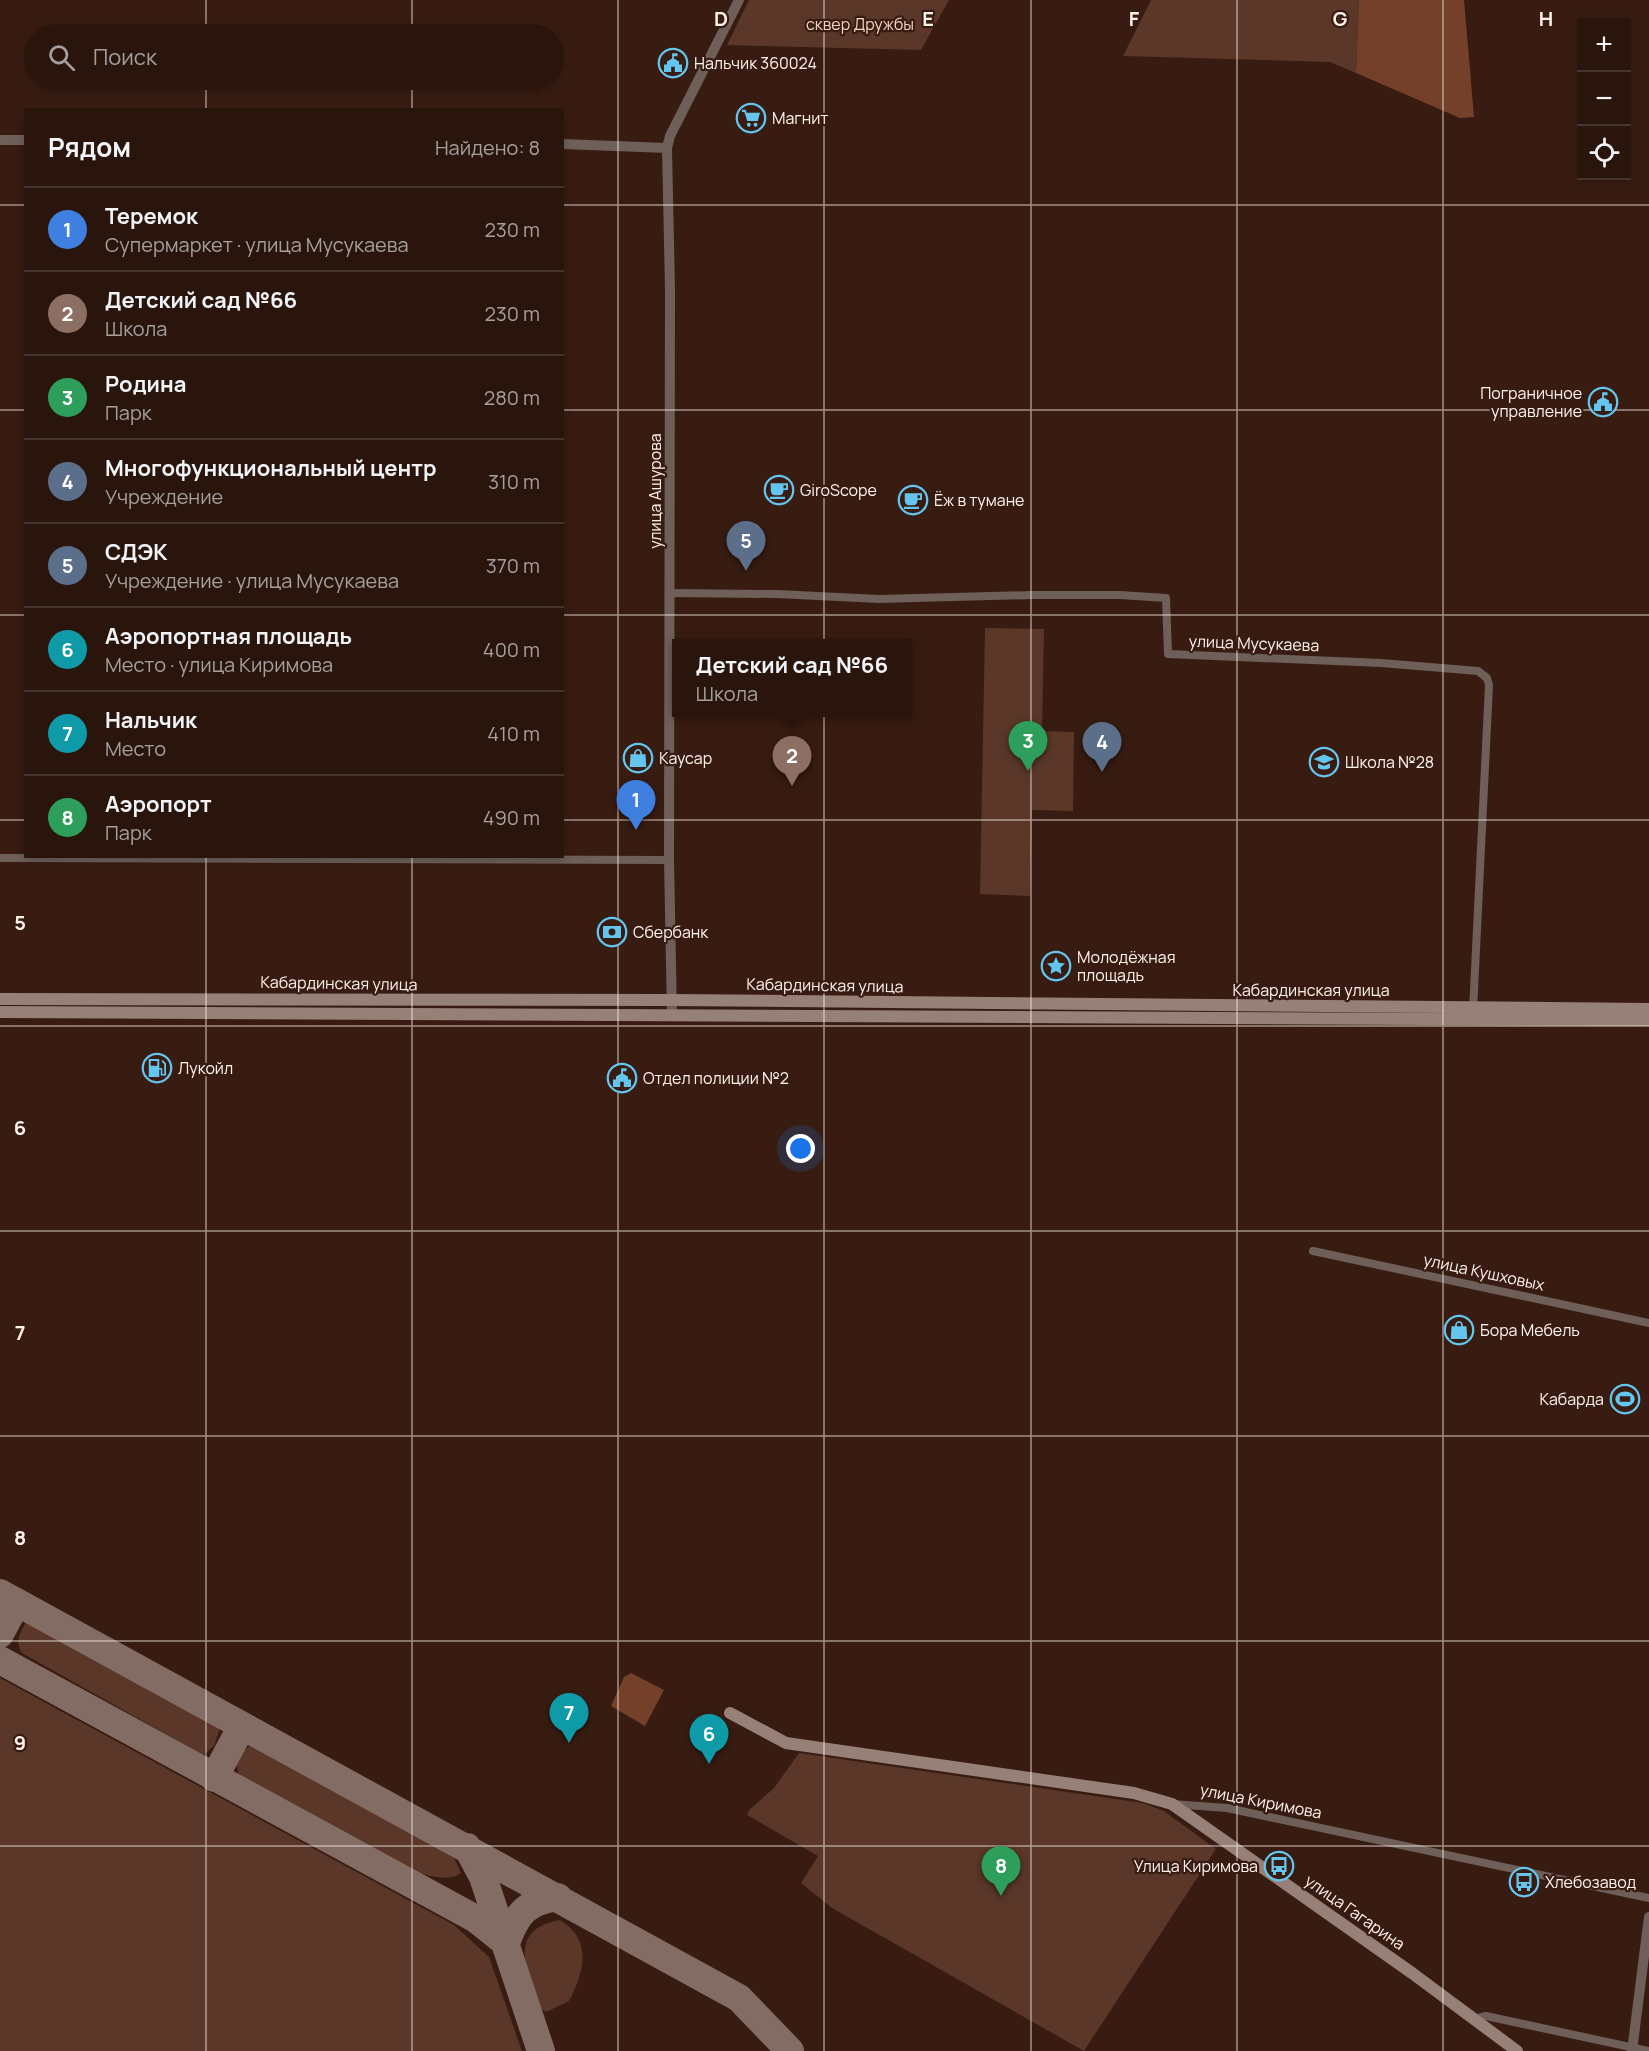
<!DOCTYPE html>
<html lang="ru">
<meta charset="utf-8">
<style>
body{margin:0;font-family:Manrope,sans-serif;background:#321e16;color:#f1f3f6}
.controls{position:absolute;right:18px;top:18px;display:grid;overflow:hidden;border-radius:0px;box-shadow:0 3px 9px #0003}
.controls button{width:54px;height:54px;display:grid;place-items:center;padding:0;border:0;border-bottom:2px solid #46342e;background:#2a150d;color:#f1f3f6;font:30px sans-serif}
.you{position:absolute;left:801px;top:1149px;width:21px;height:21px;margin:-15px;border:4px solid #fff;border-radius:50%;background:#1a73e8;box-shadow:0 0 0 9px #1a73e833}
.badge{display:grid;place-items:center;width:39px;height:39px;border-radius:50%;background:#0b8043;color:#fff;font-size:20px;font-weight:700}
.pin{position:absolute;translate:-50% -50px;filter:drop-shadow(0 2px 3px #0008)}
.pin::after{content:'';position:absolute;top:32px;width:21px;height:18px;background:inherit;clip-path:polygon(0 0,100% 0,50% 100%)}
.popup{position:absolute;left:672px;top:639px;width:240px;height:78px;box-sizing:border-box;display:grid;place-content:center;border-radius:0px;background:#2a150d;filter:drop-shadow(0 2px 4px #0005);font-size:20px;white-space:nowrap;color:#a59f9d}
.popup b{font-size:22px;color:#f1f3f6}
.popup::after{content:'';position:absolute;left:50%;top:100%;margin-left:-12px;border:12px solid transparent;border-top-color:#2a150d}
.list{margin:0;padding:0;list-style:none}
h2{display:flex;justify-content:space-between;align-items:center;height:78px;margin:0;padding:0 24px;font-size:26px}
h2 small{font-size:20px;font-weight:400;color:#a59f9d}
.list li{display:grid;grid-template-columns:39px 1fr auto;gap:18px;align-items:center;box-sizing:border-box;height:84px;padding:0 24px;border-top:2px solid #46342e}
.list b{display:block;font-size:22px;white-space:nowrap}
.list p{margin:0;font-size:20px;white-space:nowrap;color:#a59f9d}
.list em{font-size:20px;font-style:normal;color:#a59f9d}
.icon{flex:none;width:33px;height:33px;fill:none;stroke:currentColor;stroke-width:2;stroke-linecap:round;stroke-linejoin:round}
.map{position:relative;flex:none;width:1649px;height:2051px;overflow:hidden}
.search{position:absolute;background:#2a150d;box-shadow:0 3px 9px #0003;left:24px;top:24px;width:540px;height:66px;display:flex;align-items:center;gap:15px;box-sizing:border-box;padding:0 21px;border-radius:33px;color:#a59f9d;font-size:22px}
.panel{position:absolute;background:#2a150d;box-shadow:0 3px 9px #0003;left:24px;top:108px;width:540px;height:750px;border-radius:0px}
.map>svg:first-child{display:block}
.green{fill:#5a3728}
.forest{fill:#75402a}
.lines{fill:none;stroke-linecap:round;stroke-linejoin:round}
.taxiway{stroke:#826c63;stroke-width:28}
.minor{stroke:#6e5f59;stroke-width:8}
.tertiary{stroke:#6e5f59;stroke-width:10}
.secondary{stroke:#978077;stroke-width:12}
.grid{fill:none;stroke:#fef2ed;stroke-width:1.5;stroke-opacity:0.55}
.labels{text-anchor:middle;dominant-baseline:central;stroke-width:4.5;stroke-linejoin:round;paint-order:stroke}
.park-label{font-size:16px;fill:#f5d1c3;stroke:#381c11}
.poi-label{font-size:16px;fill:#fef2ed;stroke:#381c11;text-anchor:start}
.street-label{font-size:16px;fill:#fef2ed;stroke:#381c11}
.grid-label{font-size:20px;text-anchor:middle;font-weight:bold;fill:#fef2ed;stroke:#381c11;stroke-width:4.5;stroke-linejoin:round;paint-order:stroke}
</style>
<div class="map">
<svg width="1649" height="2051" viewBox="0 0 1649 2051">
<rect width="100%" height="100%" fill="#381c11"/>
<path class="green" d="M749,0H949L921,50L727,45Z
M1151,0H1359L1356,73L1330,62L1123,56Z
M985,628L1044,629L1042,731L1074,732L1073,811L1032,810L1030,896L980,894Z
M26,1622L220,1728L214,1746L203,1755L22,1653C14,1641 20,1634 26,1622Z
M0,1678L454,1925L489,1957L522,2051H0Z
M250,1745L453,1856L461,1873C447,1883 426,1875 411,1870L239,1775L235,1760Z
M799,1753L1143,1803L1164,1811L1216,1849L1084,2051L832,1908L801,1883L818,1856L747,1815L750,1809L774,1788Z
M560,1920C592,1939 585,1971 569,2001L546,2012L539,2007C528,1972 505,1930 560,1920Z"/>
<path class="forest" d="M1359,0H1464L1474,117L1460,118L1356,73Z
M631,1673L664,1690L645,1726L611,1706L624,1677Z"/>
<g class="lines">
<path class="taxiway" d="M0,1593L739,1998L790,2051
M0,1634L17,1602
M0,1660L476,1919L506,1943
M214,1778L242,1726
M467,1847L483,1877L541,2051
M506,1943C517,1913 526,1902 558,1897"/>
<path class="minor" d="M670,593L777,594L879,599L1031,595H1120L1166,598L1168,654L1381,663L1478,671L1487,678L1489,685L1473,1011
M0,858L669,860
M1313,1251L1649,1323
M1172,1804L1227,1808L1649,1898
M1474,2019L1486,2016L1649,2051"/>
<path class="tertiary" d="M0,140H26
M562,144L667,148
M672,1015L669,860L670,289L667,148L670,136L739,0
M1632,2051L1649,1917"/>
<path class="secondary" d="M0,999L671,1000L1649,1009
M0,1012L1649,1020
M730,1713L786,1743L1134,1793L1172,1804L1412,1973L1517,2051"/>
</g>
<path class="grid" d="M206,0V34M412,0V34M618,0V2051M824,0V2051M1031,0V2051M1237,0V2051M1443,0V2051M206,80V110M412,80V110M0,205H26M562,205H1649M0,410H26M562,410H1649M0,615H26M562,615H1649M0,820H26M562,820H1649M206,856V2051M412,856V2051M0,1026H1649M0,1231H1649M0,1436H1649M0,1641H1649M0,1846H1649"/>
<defs>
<g id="civic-ring" transform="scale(1.5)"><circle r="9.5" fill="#381c11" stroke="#64c5ee" stroke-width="1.5"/><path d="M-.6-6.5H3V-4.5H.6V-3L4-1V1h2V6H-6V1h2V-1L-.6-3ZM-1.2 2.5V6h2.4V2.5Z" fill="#64c5ee"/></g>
<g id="supermarket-ring" transform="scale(1.5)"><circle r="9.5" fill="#381c11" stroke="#64c5ee" stroke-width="1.5"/><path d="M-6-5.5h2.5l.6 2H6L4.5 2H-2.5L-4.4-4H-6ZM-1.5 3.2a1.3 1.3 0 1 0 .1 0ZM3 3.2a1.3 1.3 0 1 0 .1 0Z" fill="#64c5ee"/></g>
<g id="cafe-ring" transform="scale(1.5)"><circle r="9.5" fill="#381c11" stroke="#64c5ee" stroke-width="1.5"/><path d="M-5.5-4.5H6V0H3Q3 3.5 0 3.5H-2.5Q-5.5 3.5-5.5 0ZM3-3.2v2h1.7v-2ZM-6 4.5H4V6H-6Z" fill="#64c5ee"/></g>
<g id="shop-ring" transform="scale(1.5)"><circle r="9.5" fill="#381c11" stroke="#64c5ee" stroke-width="1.5"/><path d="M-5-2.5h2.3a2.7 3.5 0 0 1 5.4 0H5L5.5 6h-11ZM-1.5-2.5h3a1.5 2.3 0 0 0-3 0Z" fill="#64c5ee"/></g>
<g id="school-ring" transform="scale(1.5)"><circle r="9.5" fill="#381c11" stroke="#64c5ee" stroke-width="1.5"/><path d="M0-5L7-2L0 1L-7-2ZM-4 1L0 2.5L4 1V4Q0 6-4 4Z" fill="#64c5ee"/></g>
<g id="bank-ring" transform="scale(1.5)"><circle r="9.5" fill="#381c11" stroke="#64c5ee" stroke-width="1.5"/><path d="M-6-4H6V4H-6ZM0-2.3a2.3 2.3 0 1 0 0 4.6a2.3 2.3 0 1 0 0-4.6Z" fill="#64c5ee"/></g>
<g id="sight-ring" transform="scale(1.5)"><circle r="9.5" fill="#381c11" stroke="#64c5ee" stroke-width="1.5"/><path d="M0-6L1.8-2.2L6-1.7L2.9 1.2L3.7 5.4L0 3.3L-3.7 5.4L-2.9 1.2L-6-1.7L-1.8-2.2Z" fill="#64c5ee"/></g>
<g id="fuel-ring" transform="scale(1.5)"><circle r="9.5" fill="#381c11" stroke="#64c5ee" stroke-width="1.5"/><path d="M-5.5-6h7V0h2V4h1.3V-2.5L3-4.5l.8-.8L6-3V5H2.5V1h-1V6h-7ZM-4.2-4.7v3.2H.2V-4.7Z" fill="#64c5ee"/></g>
<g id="stadium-ring" transform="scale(1.5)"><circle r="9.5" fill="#381c11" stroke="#64c5ee" stroke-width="1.5"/><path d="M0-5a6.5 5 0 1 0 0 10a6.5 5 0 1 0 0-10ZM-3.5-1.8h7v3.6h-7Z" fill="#64c5ee"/></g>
<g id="bus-ring" transform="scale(1.5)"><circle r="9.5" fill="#381c11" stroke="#64c5ee" stroke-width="1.5"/><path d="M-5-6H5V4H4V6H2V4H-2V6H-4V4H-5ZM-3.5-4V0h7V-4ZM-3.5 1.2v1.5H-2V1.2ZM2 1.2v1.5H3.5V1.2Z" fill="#64c5ee"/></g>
</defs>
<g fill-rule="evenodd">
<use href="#civic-ring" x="673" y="63"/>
<use href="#supermarket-ring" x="751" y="118"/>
<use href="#civic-ring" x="1603" y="402"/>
<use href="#cafe-ring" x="779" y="490"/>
<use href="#cafe-ring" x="913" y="500"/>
<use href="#shop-ring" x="638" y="758"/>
<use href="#school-ring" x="1324" y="762"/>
<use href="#bank-ring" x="612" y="932"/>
<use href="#sight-ring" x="1056" y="966"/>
<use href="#fuel-ring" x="157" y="1068"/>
<use href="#civic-ring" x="622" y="1078"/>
<use href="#shop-ring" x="1459" y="1330"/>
<use href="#stadium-ring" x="1625" y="1399"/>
<use href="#bus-ring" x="1279" y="1866"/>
<use href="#bus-ring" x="1524" y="1882"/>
</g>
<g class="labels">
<g class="park-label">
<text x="860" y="24">сквер Дружбы</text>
</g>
<g class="poi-label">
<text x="694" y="63">Нальчик 360024</text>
<text x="772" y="118">Магнит</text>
<text x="1582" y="393" text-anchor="end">Пограничное<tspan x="1582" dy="18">управление</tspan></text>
<text x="800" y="490">GiroScope</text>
<text x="934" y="500">Ёж в тумане</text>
<text x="659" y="758">Каусар</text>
<text x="1345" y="762">Школа №28</text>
<text x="633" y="932">Сбербанк</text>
<text x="1077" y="957">Молодёжная<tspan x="1077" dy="18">площадь</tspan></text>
<text x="178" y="1068">Лукойл</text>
<text x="643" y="1078">Отдел полиции №2</text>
<text x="1480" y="1330">Бора Мебель</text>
<text x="1604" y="1399" text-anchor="end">Кабарда</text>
<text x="1258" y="1866" text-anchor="end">Улица Киримова</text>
<text x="1545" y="1882">Хлебозавод</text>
</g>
<g class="street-label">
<text transform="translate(655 491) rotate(-90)">улица Ашурова</text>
<text transform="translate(1254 643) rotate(2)">улица Мусукаева</text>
<text transform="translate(339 983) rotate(1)">Кабардинская улица</text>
<text transform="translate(825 985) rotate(1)">Кабардинская улица</text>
<text x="1311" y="990">Кабардинская улица</text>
<text transform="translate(1484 1272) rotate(12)">улица Кушховых</text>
<text transform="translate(1261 1801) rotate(11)">улица Киримова</text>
<text transform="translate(1355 1912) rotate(35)">улица Гагарина</text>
</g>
</g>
<g class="grid-label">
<text x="721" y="26">D</text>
<text x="928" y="26">E</text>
<text x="1134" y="26">F</text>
<text x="1340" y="26">G</text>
<text x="1546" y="26">H</text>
<text x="20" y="930">5</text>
<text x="20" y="1135">6</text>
<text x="20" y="1340">7</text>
<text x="20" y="1545">8</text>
<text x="20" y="1750">9</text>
</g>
</svg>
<div class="controls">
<button>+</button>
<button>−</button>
<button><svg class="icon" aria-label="locate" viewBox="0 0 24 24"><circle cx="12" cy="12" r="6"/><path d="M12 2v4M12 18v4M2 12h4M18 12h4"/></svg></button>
</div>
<div class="you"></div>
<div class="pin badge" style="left:636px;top:830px;background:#3f7fe0">1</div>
<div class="pin badge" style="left:792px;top:786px;background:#8d6e63">2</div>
<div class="popup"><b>Детский сад №66</b>Школа</div>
<div class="pin badge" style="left:1028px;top:771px;background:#2e9e5b">3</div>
<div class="pin badge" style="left:1102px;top:772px;background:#5c6f8a">4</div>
<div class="pin badge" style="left:746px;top:571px;background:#5c6f8a">5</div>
<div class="pin badge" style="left:709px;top:1764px;background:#0f9aa8">6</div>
<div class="pin badge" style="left:569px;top:1743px;background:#0f9aa8">7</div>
<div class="pin badge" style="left:1001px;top:1896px;background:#2e9e5b">8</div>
<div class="search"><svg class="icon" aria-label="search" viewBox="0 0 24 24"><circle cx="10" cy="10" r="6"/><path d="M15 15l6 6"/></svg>Поиск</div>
<section class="panel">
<h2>Рядом<small>Найдено: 8</small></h2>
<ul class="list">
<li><span class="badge" style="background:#3f7fe0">1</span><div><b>Теремок</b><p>Супермаркет · улица Мусукаева</p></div><em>230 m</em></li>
<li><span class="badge" style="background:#8d6e63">2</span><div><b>Детский сад №66</b><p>Школа</p></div><em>230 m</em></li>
<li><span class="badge" style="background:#2e9e5b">3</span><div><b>Родина</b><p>Парк</p></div><em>280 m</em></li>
<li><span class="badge" style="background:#5c6f8a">4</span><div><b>Многофункциональный центр</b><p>Учреждение</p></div><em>310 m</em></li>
<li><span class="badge" style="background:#5c6f8a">5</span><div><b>СДЭК</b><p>Учреждение · улица Мусукаева</p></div><em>370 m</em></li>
<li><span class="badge" style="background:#0f9aa8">6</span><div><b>Аэропортная площадь</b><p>Место · улица Киримова</p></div><em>400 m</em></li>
<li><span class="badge" style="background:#0f9aa8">7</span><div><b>Нальчик</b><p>Место</p></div><em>410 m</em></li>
<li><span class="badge" style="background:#2e9e5b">8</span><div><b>Аэропорт</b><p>Парк</p></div><em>490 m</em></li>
</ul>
</section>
</div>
